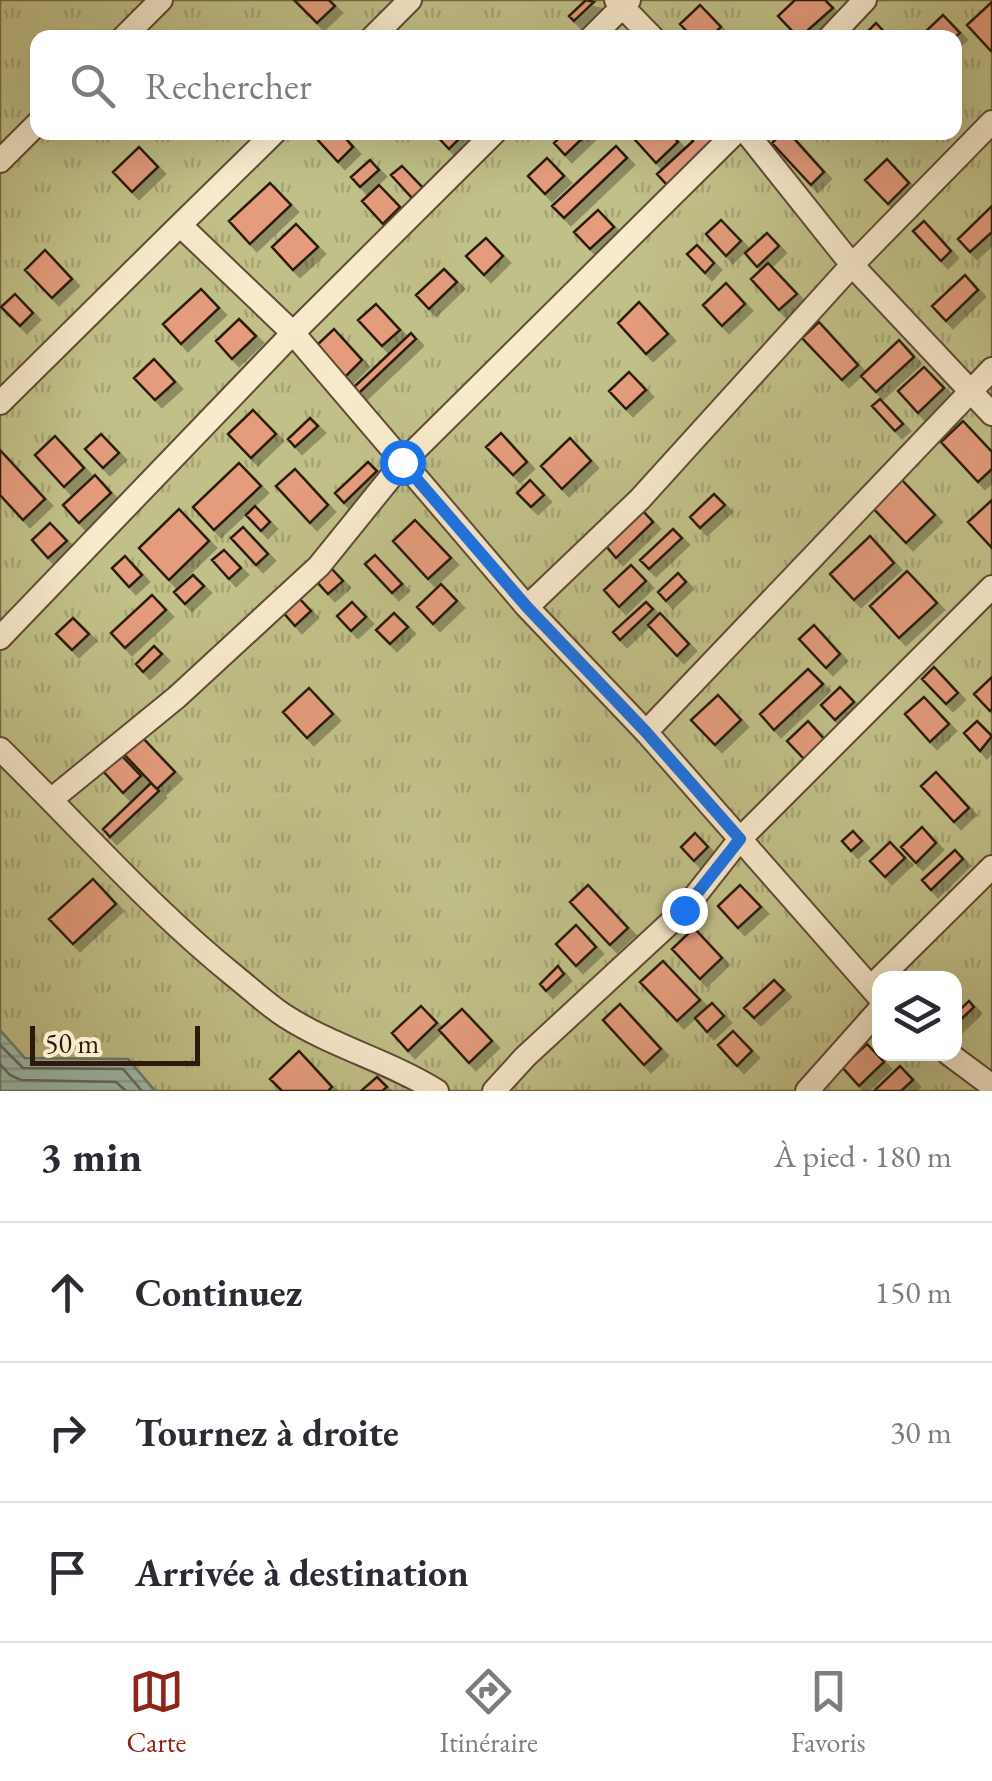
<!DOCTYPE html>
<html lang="fr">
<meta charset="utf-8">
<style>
body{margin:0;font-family:"EB Garamond",serif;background:#f2f2f3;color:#2b2b33}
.controls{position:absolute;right:30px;bottom:30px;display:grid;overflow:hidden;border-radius:20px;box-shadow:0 10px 40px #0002}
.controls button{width:90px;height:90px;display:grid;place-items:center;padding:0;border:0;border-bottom:2px solid #e1e1e2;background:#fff;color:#2b2b33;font:50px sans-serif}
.scale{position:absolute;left:30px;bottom:25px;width:170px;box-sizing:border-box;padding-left:10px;border:5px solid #2c1a0c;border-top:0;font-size:28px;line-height:35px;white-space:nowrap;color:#2c1a0c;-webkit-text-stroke:8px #f8eacc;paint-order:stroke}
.stop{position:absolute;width:30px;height:30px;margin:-22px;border:8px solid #1a73e8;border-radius:50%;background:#fff}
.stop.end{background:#1a73e8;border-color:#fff;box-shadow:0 2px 10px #0008}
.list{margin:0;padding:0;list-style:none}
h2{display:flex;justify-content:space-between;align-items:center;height:130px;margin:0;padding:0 40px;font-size:42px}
h2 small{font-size:32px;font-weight:400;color:#7c7c81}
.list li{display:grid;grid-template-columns:65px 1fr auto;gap:30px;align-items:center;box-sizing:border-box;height:140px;padding:0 40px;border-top:2px solid #e1e1e2}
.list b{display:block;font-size:38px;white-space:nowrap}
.list em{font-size:32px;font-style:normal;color:#7c7c81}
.icon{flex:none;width:55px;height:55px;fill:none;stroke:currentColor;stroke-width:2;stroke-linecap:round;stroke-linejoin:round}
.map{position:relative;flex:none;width:992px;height:1091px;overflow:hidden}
.search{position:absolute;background:#fff;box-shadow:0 10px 40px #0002;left:30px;right:30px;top:30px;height:110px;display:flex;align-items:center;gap:25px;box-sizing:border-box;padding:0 35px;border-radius:20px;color:#7c7c81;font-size:38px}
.sheet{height:550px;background:#fff}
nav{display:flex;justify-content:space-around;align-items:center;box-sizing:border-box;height:140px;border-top:2px solid #e1e1e2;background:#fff;font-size:28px;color:#7c7c81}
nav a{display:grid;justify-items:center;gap:5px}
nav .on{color:#8f2418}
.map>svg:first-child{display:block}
.grass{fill:url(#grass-tufts);stroke:#766d4a;stroke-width:2.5;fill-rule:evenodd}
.water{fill:url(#water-rules);stroke:#6f7b6d;stroke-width:2.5}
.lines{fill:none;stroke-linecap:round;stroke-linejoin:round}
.shore{stroke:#646b5d;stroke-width:2.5}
.building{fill:#e49c7d;stroke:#2c1a0c;stroke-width:2.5;filter:url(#shadow)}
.minor-casing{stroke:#5e4b35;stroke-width:26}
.minor{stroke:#f8eacc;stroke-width:22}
.route{stroke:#1a73e8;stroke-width:12}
</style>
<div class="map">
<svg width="992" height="1091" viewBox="0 0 992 1091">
<defs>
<pattern id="grass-tufts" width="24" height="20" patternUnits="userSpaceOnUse" patternTransform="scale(2.5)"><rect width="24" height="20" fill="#c1c088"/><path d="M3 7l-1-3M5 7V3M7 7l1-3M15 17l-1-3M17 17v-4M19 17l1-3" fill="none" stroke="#a6a474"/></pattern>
<pattern id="water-rules" width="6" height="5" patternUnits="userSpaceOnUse" patternTransform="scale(2.5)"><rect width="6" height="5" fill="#9cbcae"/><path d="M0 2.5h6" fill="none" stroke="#87a194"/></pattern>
<filter id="shadow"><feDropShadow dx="7" dy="7" stdDeviation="0" flood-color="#0004"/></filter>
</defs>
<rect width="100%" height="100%" fill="#f4dfb1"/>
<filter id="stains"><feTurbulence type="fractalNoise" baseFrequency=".002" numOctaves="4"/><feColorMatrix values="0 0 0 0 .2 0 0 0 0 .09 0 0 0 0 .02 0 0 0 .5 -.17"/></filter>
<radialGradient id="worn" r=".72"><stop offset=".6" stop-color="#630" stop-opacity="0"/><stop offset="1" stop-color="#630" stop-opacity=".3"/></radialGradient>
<path class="grass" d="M0,0H992V1091H0ZM38,38H954V132H38ZM880,978H954V1054H880Z"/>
<path class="water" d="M0,1030L25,1058L128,1059L155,1091H0Z"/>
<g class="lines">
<path class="shore" d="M0,1045L23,1068L123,1069L142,1091
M0,1064L10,1075L21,1080L116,1082L126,1091"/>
</g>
<path class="building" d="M294,0H329L335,6L317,23Z
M586,0L594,2L574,21L569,16Z
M795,0H825L833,8L799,38L778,16Z
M992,2V50L991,51L967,25Z
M700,5L721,27L709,38H693L680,24Z
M943,15L960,33L954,38H930L925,32Z
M876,23L890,38H861Z
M322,132H340L353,147L338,162L316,138Z
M433,132H464L465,133L449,149Z
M565,132H589L565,155L554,143Z
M628,132H669L678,142L656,163Z
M686,132H714L718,137L667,185L657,174L693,141Z
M783,132H788L824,172L811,185L772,143Z
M616,146L627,158L564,218L552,206Z
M139,147L158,167L132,192L113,172Z
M547,158L564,176L545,194L528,176Z
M887,159L909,183L888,204L865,180Z
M370,160L379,170L360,187L351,177Z
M402,166L423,188L412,198L391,175Z
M270,183L291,205L250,244L229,221Z
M379,185L400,207L383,224L362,201Z
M992,206V232L970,252L958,239Z
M598,210L614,227L590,249L574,232Z
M721,220L741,241L726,256L706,234Z
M924,221L951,251L941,261L913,231Z
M296,224L318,247L293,270L272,247Z
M767,233L779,246L757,267L745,253Z
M486,238L503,256L484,275L466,256Z
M697,245L714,263L705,273L687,254Z
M45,250L72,279L52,298L25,270Z
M768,263L797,294L779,310L751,279Z
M444,269L457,282L429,309L416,295Z
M965,275L978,290L946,321L932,306Z
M726,283L745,304L722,326L703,305Z
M201,289L219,308L181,344L163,324Z
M15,294L33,313L20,326L1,307Z
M639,302L668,334L646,354L618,323Z
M376,304L400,330L382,346L358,320Z
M239,319L256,336L232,359L216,341Z
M819,322L858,365L842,380L802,338Z
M334,329L362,360L345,377L316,346Z
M411,333L416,339L359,393L353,388Z
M899,340L914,357L876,392L861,376Z
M154,359L175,382L155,400L134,378Z
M924,367L944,388L918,413L898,391Z
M629,372L646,390L626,409L609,391Z
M880,399L903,424L895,431L872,406Z
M253,410L276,434L251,458L228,434Z
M310,418L318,426L295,447L288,439Z
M963,421L992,452V469L978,482L941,442Z
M501,433L527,462L513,475L486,447Z
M101,434L119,453L103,468L85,449Z
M55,436L84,468L64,487L35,455Z
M570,438L591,461L562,489L541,466Z
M0,450L45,499L23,520L0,495Z
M368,462L377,471L344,503L335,493Z
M239,463L261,486L214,530L193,507Z
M295,469L328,505L310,523L276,486Z
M95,475L111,493L79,523L63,505Z
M530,480L544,495L531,507L517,493Z
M902,480L935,515L906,543L872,507Z
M714,494L725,505L700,528L690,517Z
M992,500V548L968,522Z
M255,506L270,522L261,531L246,515Z
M179,509L209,541L169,580L139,548Z
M643,511L653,522L616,558L606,546Z
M415,520L451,558L428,579L393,541Z
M50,523L67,541L48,558L32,540Z
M243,527L268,554L256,565L231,538Z
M673,529L682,538L649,569L640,560Z
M870,536L894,563L854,600L830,574Z
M224,550L241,568L229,579L212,560Z
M375,555L402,584L392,593L365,564Z
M125,556L142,575L129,587L112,568Z
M631,565L646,581L619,607L604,590Z
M332,569L343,581L328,594L317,582Z
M907,571L937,603L899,638L870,606Z
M678,573L686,582L666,601L658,592Z
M193,575L204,586L185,604L174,592Z
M441,584L457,601L433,624L417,607Z
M152,595L166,610L125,648L111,633Z
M296,595L311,611L295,626L281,610Z
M352,602L366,617L351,631L337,616Z
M646,602L653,609L620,640L613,632Z
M394,613L408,627L390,644L376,630Z
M660,613L689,644L677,656L648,625Z
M73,618L89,634L72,650L56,634Z
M814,625L840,654L826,668L799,639Z
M154,646L162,654L143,672L136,664Z
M934,667L958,693L946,704L922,679Z
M808,669L823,684L774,730L760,714Z
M992,677V709L990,711L974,694Z
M840,687L854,702L835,720L821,705Z
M309,688L333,714L307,738L283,712Z
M718,695L741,720L715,745L691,720Z
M924,697L949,724L930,742L905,714Z
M808,721L825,740L805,760L787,741Z
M977,721L992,736L980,751L964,733Z
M140,735L175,772L157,789L122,752Z
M120,754L141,776L123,793L103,771Z
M936,772L969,808L954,822L921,786Z
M151,783L159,791L110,837L103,829Z
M922,827L936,843L916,863L901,847Z
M853,831L862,841L851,851L842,841Z
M695,833L708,847L694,861L681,847Z
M890,842L905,858L885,877L870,861Z
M955,850L963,859L931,890L922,880Z
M93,879L116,904L73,944L49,919Z
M588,885L628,928L610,945L570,902Z
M740,885L761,907L738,928L718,906Z
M576,925L596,947L576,966L556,944Z
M694,928L722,958L700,979L672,949Z
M663,961L700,1000L677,1021L640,982Z
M558,966L564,974L546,991L540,984Z
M774,980L784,990L754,1018L744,1008Z
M969,1001L974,1007L954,1026V1015Z
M712,1003L724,1016L707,1032L695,1018Z
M620,1004L661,1049L644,1065L603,1020Z
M421,1006L437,1023L408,1051L392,1033Z
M462,1009L492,1041L469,1063L439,1030Z
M733,1031L752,1051L737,1066L718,1045Z
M867,1044L884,1062L859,1086L842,1067Z
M299,1051L332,1087L328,1091H282L270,1079Z
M900,1066L913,1080L901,1091H874Z
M377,1077L387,1087L382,1091H361Z"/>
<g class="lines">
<g class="minor-casing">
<path id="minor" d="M616,0L653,38
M123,38L161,0
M372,38L410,0
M591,38L629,0
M829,38L865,0
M746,132L852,265L992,414
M0,161L38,123
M180,225L275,132
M0,403L180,225L293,333L527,607L646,732L880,998
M527,607L640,499L852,265L992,122
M0,638L293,333L495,132
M646,732L992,369
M0,749C79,826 151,909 237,978C253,991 268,1005 285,1016C333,1047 389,1061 437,1091
M52,799L177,697L319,566L403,462L736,132
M880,978L992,867
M949,1054L992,1086
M494,1091L525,1057L684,910L740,839L992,587
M807,1091L880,1009"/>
</g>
<use href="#minor" class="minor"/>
</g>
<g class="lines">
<path class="route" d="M402,462L527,607L646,732L740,839L684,910"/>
</g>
<rect width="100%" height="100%" filter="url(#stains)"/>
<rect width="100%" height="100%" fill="url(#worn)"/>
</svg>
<div class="controls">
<button><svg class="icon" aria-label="layers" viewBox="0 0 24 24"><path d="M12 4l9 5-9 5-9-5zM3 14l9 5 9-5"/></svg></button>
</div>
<div class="scale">50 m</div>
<div class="stop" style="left:402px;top:462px"></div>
<div class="stop end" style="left:684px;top:910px"></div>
<div class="search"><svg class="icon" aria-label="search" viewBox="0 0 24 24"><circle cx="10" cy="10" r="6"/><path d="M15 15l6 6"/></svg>Rechercher</div>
</div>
<section class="sheet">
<h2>3 min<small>À pied · 180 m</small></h2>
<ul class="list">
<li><svg class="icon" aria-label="ahead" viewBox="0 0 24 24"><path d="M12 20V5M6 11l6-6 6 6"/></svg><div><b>Continuez</b></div><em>150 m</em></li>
<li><svg class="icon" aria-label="right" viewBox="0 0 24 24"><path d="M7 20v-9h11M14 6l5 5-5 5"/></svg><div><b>Tournez à droite</b></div><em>30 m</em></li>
<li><svg class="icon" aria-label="arrive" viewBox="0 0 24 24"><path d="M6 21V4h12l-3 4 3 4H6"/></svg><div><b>Arrivée à destination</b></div></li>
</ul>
</section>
<nav>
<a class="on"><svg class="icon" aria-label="map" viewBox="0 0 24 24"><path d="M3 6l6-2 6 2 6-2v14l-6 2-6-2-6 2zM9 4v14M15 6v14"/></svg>Carte</a>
<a><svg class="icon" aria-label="directions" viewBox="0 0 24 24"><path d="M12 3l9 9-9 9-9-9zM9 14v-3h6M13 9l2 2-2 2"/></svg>Itinéraire</a>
<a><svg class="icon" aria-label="saved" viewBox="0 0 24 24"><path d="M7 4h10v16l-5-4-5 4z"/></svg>Favoris</a>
</nav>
